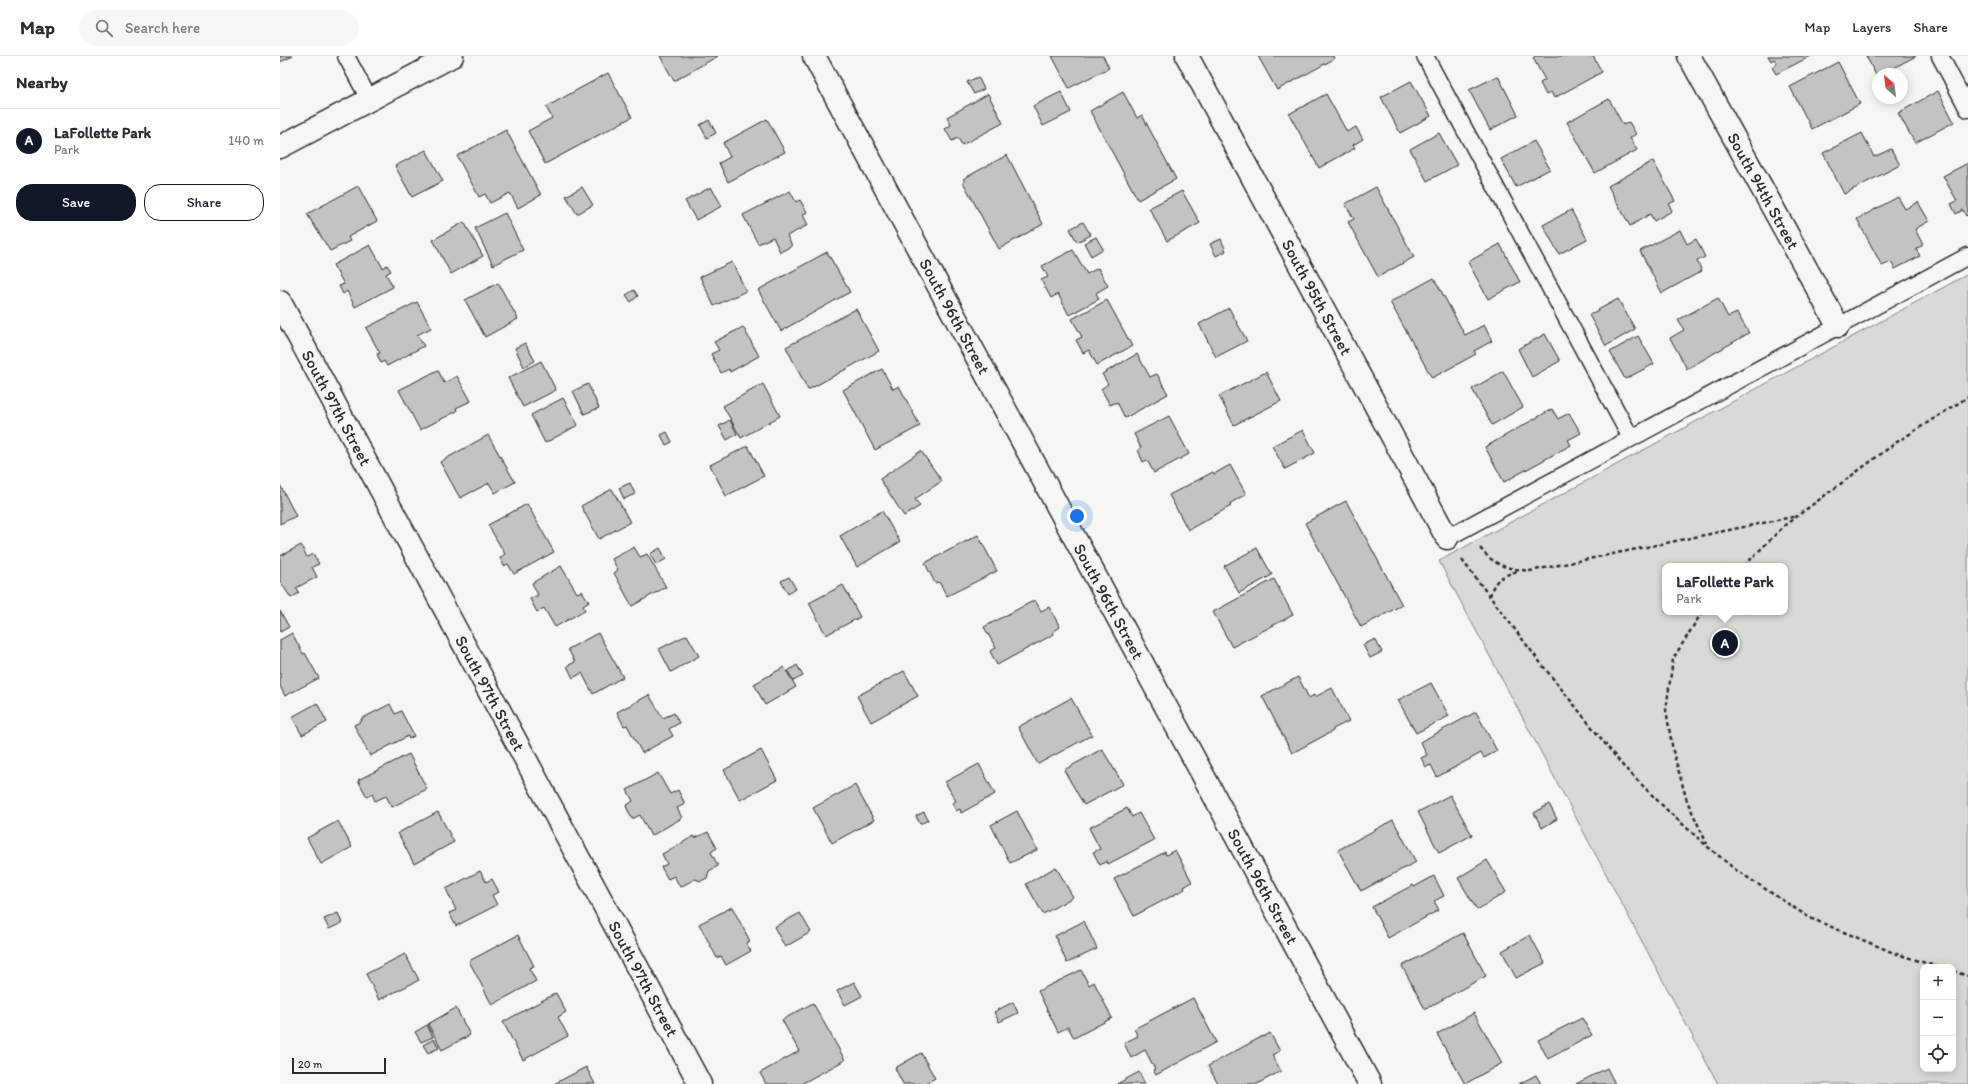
<!DOCTYPE html>
<meta charset="utf-8">
<style>
body{margin:0;font-family:Itim,sans-serif;background:#f7f7f7;color:#2b2b33}
.controls{position:absolute;right:12px;bottom:12px;display:grid;overflow:hidden;border-radius:8px;box-shadow:0 2px 10px #0003}
.controls button{width:36px;height:36px;display:grid;place-items:center;padding:0;border:0;border-bottom:1px solid #e1e1e2;background:#fff;color:#2b2b33;font:20px sans-serif}
.compass{position:absolute;left:1592px;top:12px;width:36px;height:36px;border-radius:50%;background:#fff;box-shadow:0 2px 10px #0003;rotate:332deg}
.scale{position:absolute;left:12px;bottom:10px;width:94px;box-sizing:border-box;padding-left:4px;border:2px solid #2b2b2b;border-top:0;font-size:11px;line-height:14px;white-space:nowrap;color:#2b2b2b;-webkit-text-stroke:3px #f6f6f2;paint-order:stroke}
.you{position:absolute;left:797px;top:460px;width:14px;height:14px;margin:-10px;border:3px solid #fff;border-radius:50%;background:#1a73e8;box-shadow:0 0 0 6px #1a73e833}
.badge{display:grid;place-items:center;width:26px;height:26px;border-radius:50%;background:#111827;color:#fff;font-size:13px;font-weight:700}
.pin{position:absolute;translate:-50% -50%;border:2px solid #fff;box-shadow:0 1px 4px #0006}
.popup{position:absolute;left:1382px;top:507px;width:126px;height:52px;box-sizing:border-box;display:grid;place-content:center;border-radius:8px;background:#fff;filter:drop-shadow(0 1px 3px #0005);font-size:13px;white-space:nowrap;color:#7c7c81}
.popup b{font-size:15px;color:#2b2b33}
.popup::after{content:'';position:absolute;left:50%;top:100%;margin-left:-8px;border:8px solid transparent;border-top-color:#fff}
.list{margin:0;padding:0;list-style:none}
h2{display:flex;justify-content:space-between;align-items:center;height:52px;margin:0;padding:0 16px;font-size:17px}
h2 small{font-size:13px;font-weight:400;color:#7c7c81}
.list li{display:grid;grid-template-columns:26px 1fr auto;gap:12px;align-items:center;box-sizing:border-box;height:64px;padding:0 16px;border-top:1px solid #e1e1e2}
.list b{display:block;font-size:15px;white-space:nowrap}
.list p{margin:0;font-size:13px;white-space:nowrap;color:#7c7c81}
.list em{font-size:13px;font-style:normal;color:#7c7c81}
.actions{display:flex;gap:8px;padding:12px 16px}
.actions a{flex:1;padding:9px 0;border:1px solid #111827;border-radius:16px;text-align:center;font-size:14px;color:#111827}
.actions .main{background:#111827;color:#fff}
.icon{flex:none;width:22px;height:22px;fill:none;stroke:currentColor;stroke-width:2;stroke-linecap:round;stroke-linejoin:round}
.map{position:relative;flex:none;width:1688px;height:1028px;overflow:hidden}
header{display:flex;align-items:center;gap:24px;box-sizing:border-box;height:56px;padding:0 20px;background:#fff;border-bottom:1px solid #e1e1e2}
header strong{font-size:19px}
nav{display:flex;gap:22px;margin-inline-start:auto;font-size:14px}
.search{width:280px;height:36px;background:#f7f7f7;display:flex;align-items:center;gap:10px;box-sizing:border-box;padding:0 14px;border-radius:22px;color:#7c7c81;font-size:15px}
main{display:flex}
aside{flex:1;background:#fff}
.map>svg:first-child{display:block}
.green{fill:#d9d9d5;stroke:#828280;fill-rule:evenodd}
.building{fill:#c3c3c0;stroke:#2b2b2b}
.lines{fill:none;stroke-linecap:round;stroke-linejoin:round}
.service-casing{stroke:#2b2b2b;stroke-width:19}
.minor-casing{stroke:#2b2b2b;stroke-width:25}
.tertiary-casing{stroke:#2b2b2b;stroke-width:25}
.path{stroke:#2b2b2b;stroke-width:2.5;stroke-dasharray:4 3;stroke-linecap:butt}
.service{stroke:#f6f6f2;stroke-width:16}
.minor{stroke:#f6f6f2;stroke-width:22}
.tertiary{stroke:#f6f6f2;stroke-width:22}
.labels{text-anchor:middle;dominant-baseline:central;stroke-width:3;stroke-linejoin:round;paint-order:stroke}
.street-label{font-size:17px;fill:#2b2b2b;stroke:#f6f6f2}
</style>
<header>
<strong>Map</strong>
<div class="search"><svg class="icon" aria-label="search" viewBox="0 0 24 24"><circle cx="10" cy="10" r="6"/><path d="M15 15l6 6"/></svg>Search here</div>
<nav><a>Map</a><a>Layers</a><a>Share</a></nav>
</header>
<main>
<aside>
<h2>Nearby<small></small></h2>
<ul class="list">
<li><span class="badge">A</span><div><b>LaFollette Park</b><p>Park</p></div><em>140 m</em></li>
</ul>
<div class="actions"><a class="main">Save</a><a>Share</a></div>
</aside>
<div class="map">
<svg width="1688" height="1028" viewBox="0 0 1688 1028">
<rect width="100%" height="100%" fill="#f6f6f2"/>
<filter id="ink" filterUnits="userSpaceOnUse"><feTurbulence type="fractalNoise" baseFrequency=".025" numOctaves="2"/><feDisplacementMap in="SourceGraphic" scale="8" xChannelSelector="R" yChannelSelector="G"/><feConvolveMatrix kernelMatrix="1 2 1 2 8 2 1 2 1" color-interpolation-filters="sRGB"/></filter>
<g filter="url(#ink)">
<path class="green" d="M1688,218V1028H1438L1159,505ZM1385,510H1505V556H1385ZM1643,911H1673V1013H1643Z"/>
<path class="building" d="M0,0H13L0,6Z
M380,0H438L394,25Z
M772,0H823L829,12L789,32Z
M978,0H1053L1054,3L997,34Z
M1255,0H1313L1322,16L1274,42L1271,36L1266,39L1260,27L1265,24L1253,2Z
M1488,0H1531L1496,18L1492,11L1497,8L1494,3L1491,5Z
M1586,0H1636L1602,18H1598L1597,21Z
M1558,6L1580,48L1532,73L1510,31Z
M328,17L352,61L265,108L248,75L272,62L266,51Z
M1218,20L1238,59L1210,74L1189,34Z
M698,21L704,33L694,38L687,26Z
M1131,25L1151,60L1120,77L1101,41Z
M1658,35L1674,66L1635,87L1618,57Z
M781,36L791,56L763,70L753,50Z
M843,36L857,62L862,59L896,123L858,144L810,55Z
M708,38L723,67L682,89L678,82L672,85L665,73L671,69L667,61Z
M1046,38L1067,76L1076,71L1083,83L1073,89L1075,92L1039,112L1009,58Z
M1329,43L1343,69L1349,66L1356,78L1350,82L1357,94L1315,117L1287,66Z
M487,63L505,96L448,126L439,107L450,101L443,87Z
M429,64L436,77L427,82L420,69Z
M226,74L261,139L238,152L230,137L210,147L205,138L199,141L177,100Z
M1159,77L1177,109L1147,125L1130,93Z
M1582,77L1594,101L1611,93L1620,109L1564,138L1543,97Z
M1254,85L1270,113L1236,131L1221,103Z
M146,94L163,125L132,141L115,110Z
M727,99L763,168L719,193L683,126L685,125L683,123Z
M1373,105L1395,145L1389,148L1392,155L1374,165L1370,158L1350,170L1328,130Z
M1688,107V158L1686,160L1683,154L1676,158L1671,148L1677,145L1663,120Z
M78,130L97,165L68,181L70,185L50,195L27,158Z
M302,131L313,149L297,158L286,140Z
M431,131L442,150L416,164L405,145Z
M1096,131L1134,201L1098,221L1068,166L1074,163L1065,148Z
M510,135L516,146L520,144L527,156L523,159L528,169L507,180L512,190L500,196L493,181L478,188L463,159Z
M902,135L920,167L887,185L869,152Z
M1618,141L1625,153L1638,146L1649,165L1635,173L1643,189L1636,193L1640,200L1615,213L1611,206L1602,210L1577,163Z
M1291,154L1307,183L1279,198L1263,169Z
M225,157L243,194L213,209L195,172Z
M184,166L203,200L171,218L153,184Z
M803,166L811,179L797,186L790,173Z
M1400,174L1407,188L1416,183L1425,201L1417,205L1422,215L1382,237L1360,195Z
M816,181L823,193L811,200L804,187Z
M941,183L946,195L936,200L930,188Z
M1220,188L1240,226L1208,243L1188,206Z
M90,189L103,212L107,209L111,215L106,218L113,231L75,251L67,235L63,238L59,230L64,228L53,209Z
M793,194L807,218L818,212L828,230L816,237L819,243L789,259L778,238L771,242L761,224L768,221L762,210Z
M547,196L570,236L501,275L478,234Z
M452,206L466,235L434,250L420,221Z
M1154,222L1185,279L1204,269L1212,285L1194,295L1196,298L1152,322L1110,246Z
M218,227L238,263L205,281L185,244Z
M354,234L358,240L351,246L346,239Z
M1438,242L1448,261L1457,257L1469,277L1407,313L1390,282L1404,274L1398,264Z
M1338,243L1355,273L1326,290L1309,259Z
M827,244L852,290L817,309L809,294L803,297L796,284L802,281L792,263Z
M137,246L151,272L137,279L144,290L107,310L104,305L101,307L97,298L100,297L86,272Z
M949,252L967,285L936,301L919,268Z
M576,253L599,295L528,334L506,291Z
M463,271L479,300L450,316L449,313L441,317L431,298L439,294L434,286Z
M1265,278L1280,305L1252,321L1238,293Z
M1358,280L1374,308L1345,323L1330,296Z
M245,287L255,305L244,311L235,292Z
M857,298L870,321L877,318L888,338L845,362L837,346L830,349L821,333L828,328L822,318Z
M261,305L276,334L243,351L228,322Z
M602,313L613,333L619,330L640,370L595,394L563,334Z
M158,314L164,327L177,320L191,345L176,352L177,355L140,374L119,334Z
M1223,315L1243,351L1212,369L1192,333Z
M986,316L1001,345L954,369L939,340Z
M308,328L319,352L304,358L293,335Z
M483,328L500,360L461,382L443,350Z
M283,342L298,369L265,387L251,359Z
M1272,353L1278,363L1289,357L1301,377L1288,384L1291,389L1224,426L1205,391Z
M889,360L909,398L874,417L867,404L863,406L858,394L861,392L854,378Z
M450,364L457,378L447,384L439,370Z
M1023,374L1035,397L1005,413L992,390Z
M387,376L392,386L386,389L381,379Z
M208,379L235,426L215,437L209,427L180,442L160,406Z
M468,390L484,420L446,440L430,409Z
M641,395L662,425L635,443L640,450L624,460L600,423Z
M950,409L966,438L949,448L951,450L908,474L889,439L933,416L934,418Z
M350,427L355,438L344,443L339,432Z
M0,429L16,460L0,468Z
M332,433L350,466L319,483L301,450Z
M1066,445L1122,549L1081,571L1025,467Z
M247,448L274,496L234,518L228,508L224,510L220,502L225,498L208,469Z
M602,455L620,486L577,511L560,480Z
M698,479L717,515L667,540L659,526L655,527L645,507Z
M21,489L27,501L33,498L39,508L32,511L37,521L16,532L19,537L11,542L0,525V500Z
M354,491L360,501L367,498L386,531L352,550L334,517L338,514L332,503Z
M380,492L386,503L376,509L370,498Z
M977,492L992,519L959,537L944,510Z
M281,510L297,537L302,535L309,546L303,550L305,554L275,571L264,552L257,556L250,543L258,539L252,527Z
M509,521L516,533L508,538L501,525Z
M994,523L1013,559L952,591L933,556Z
M563,529L580,561L546,579L529,547Z
M755,544L761,555L769,551L780,571L773,576L774,578L717,609L710,595L716,592L704,571Z
M0,555L9,571L0,576Z
M12,577L23,598L25,597L39,622L5,640L0,630V584Z
M318,577L343,621L313,638L302,617L293,622L287,610L295,606L288,593Z
M407,579L419,600L391,616L379,593Z
M1095,583L1102,596L1090,602L1083,589Z
M517,609L523,620L513,625L508,615Z
M504,611L516,631L485,649L474,628Z
M624,615L638,640L591,666L577,640Z
M1018,621L1029,642L1034,639L1035,641L1052,632L1069,665L1053,673V675L1012,697L982,640Z
M1151,627L1169,660L1136,677L1118,644Z
M369,639L383,662L394,657L399,667L389,673L393,680L362,697L347,669L344,670L337,656Z
M791,642L812,679L758,708L738,671Z
M37,647L47,666L22,679L12,661Z
M110,648L115,658L121,655L134,680L129,683L128,680L90,700L74,669L82,665L81,663Z
M1196,656L1217,695L1204,702L1201,697L1157,721L1151,709L1146,711L1141,702L1147,699L1140,686Z
M822,693L843,728L804,749L784,714Z
M481,694L497,724L460,744L444,714Z
M129,698L147,733L112,751L106,740L95,745L92,738L87,741L78,724Z
M699,708L715,738L681,757L680,753L676,755L672,747L676,745L665,726Z
M378,717L390,738L398,734L405,748L397,752L402,762L371,780L360,759L352,763L346,750L353,745L347,734Z
M575,729L594,764L552,787L533,752Z
M1170,739L1192,779L1159,797L1138,756Z
M1269,748L1277,763L1262,772L1254,757Z
M847,752L852,761L859,757L874,784L828,808L827,805L820,809L813,796L820,793L809,772Z
M737,755L757,794L730,807L711,769Z
M158,756L174,786L134,808L118,777Z
M644,756L648,764L640,768L636,760Z
M1113,764L1136,806L1081,835L1058,794Z
M58,765L72,791L41,808L27,782Z
M428,776L437,792L431,796L438,810L429,815L427,822L421,825L415,823L400,831L394,820L388,823L381,811L387,808L382,798L414,780L415,782Z
M895,794L912,826L904,831L905,833L854,860L834,823L885,796L886,799Z
M1207,804L1226,836L1197,854L1178,822Z
M776,811L793,841L763,858L746,828Z
M200,815L206,826L212,823L219,836L212,839L217,849L176,870L169,857L176,854L166,833Z
M1154,820L1164,840L1154,845L1159,854L1108,882L1092,851L1133,829L1134,831Z
M452,851L470,885L466,887L471,895L446,909L441,900L437,902L419,868Z
M58,857L62,867L49,873L44,863Z
M520,857L531,876L505,891L494,871Z
M804,865L817,893L787,907L775,880Z
M1183,877L1206,920L1145,953L1122,910Z
M238,879L254,910L249,912L256,925L212,949L189,905Z
M1250,879L1265,907L1236,922L1222,895Z
M125,898L139,924L99,944L86,918Z
M801,914L809,929L814,926L832,962L794,982L788,971L778,976L758,935Z
M574,926L582,940L565,949L557,935Z
M276,937L286,956L278,961L288,980L243,1004L223,966Z
M913,942L936,986L876,1019L873,1014L875,1013L865,994L851,1002L844,987L858,980L854,973Z
M733,946L738,957L719,966L714,956Z
M533,947L565,1004L521,1028H486L480,1017L519,995L502,964Z
M176,952L190,979L162,994L148,968Z
M1194,957L1222,1007L1185,1028L1157,978Z
M1302,962L1312,979L1268,1003L1258,984Z
M147,969L153,981L141,986L135,976Z
M990,977L1000,995L992,999L1001,1015L977,1028H938L928,1010L983,980V981Z
M154,983L159,992L148,997L143,989Z
M641,997L655,1022L645,1028H623L615,1012Z
M306,1011L315,1028H274Z
M1327,1012L1335,1028H1296Z
M859,1016L865,1028H837Z
M1256,1019L1261,1028H1239Z"/>
<g class="lines">
<g class="service-casing">
<path id="service" d="M66,0L89,43
M1145,0L1351,382
M1660,0L1688,53
M1167,482L1688,200"/>
</g>
<g class="minor-casing">
<g id="minor">
<path id="s1" d="M534,0L1090,1028"/>
<path id="s2" d="M907,0L1167,482"/>
<path id="s3" d="M1409,0L1558,270"/>
<path id="s4" d="M0,246L420,1028"/>
</g>
</g>
<g class="tertiary-casing">
<path id="tertiary" d="M0,91L172,0"/>
</g>
<path class="path" d="M1200,492C1216,511 1226,512 1250,515L1517,460
M1182,504L1259,605L1343,710L1388,755L1428,791L1456,814L1530,862L1614,897L1658,911
M1464,510L1505,469L1617,386L1688,341
M1210,540C1214,523 1222,520 1238,515
M1422,556L1393,603L1386,654L1393,695L1407,745L1427,788
M1673,915L1688,920"/>
<use href="#service" class="service"/>
<use href="#minor" class="minor"/>
<use href="#tertiary" class="tertiary"/>
</g>
</g>
<g class="labels">
<g class="street-label">
<text stroke="none"><textPath href="#s3" startOffset="154">South 94th Street</textPath></text>
<text stroke="none"><textPath href="#s2" startOffset="274">South 95th Street</textPath></text>
<text stroke="none"><textPath href="#s1" startOffset="296">South 96th Street</textPath></text>
<text stroke="none"><textPath href="#s4" startOffset="120">South 97th Street</textPath></text>
<text stroke="none"><textPath href="#s1" startOffset="620">South 96th Street</textPath></text>
<text stroke="none"><textPath href="#s4" startOffset="444">South 97th Street</textPath></text>
<text stroke="none"><textPath href="#s1" startOffset="944">South 96th Street</textPath></text>
<text stroke="none"><textPath href="#s4" startOffset="768">South 97th Street</textPath></text>
</g>
</g>
</svg>
<div class="controls">
<button>+</button>
<button>−</button>
<button><svg class="icon" aria-label="locate" viewBox="0 0 24 24"><circle cx="12" cy="12" r="6"/><path d="M12 2v4M12 18v4M2 12h4M18 12h4"/></svg></button>
</div>
<svg class="compass" viewBox="-18 -18 36 36"><path d="M0-13l5 13h-10z" fill="#e53935"/><path d="M0 13l5-13h-10z" fill="#7c7c81"/></svg>
<div class="scale">20 m</div>
<div class="you"></div>
<div class="pin badge" style="left:1445px;top:587px">A</div>
<div class="popup"><b>LaFollette Park</b>Park</div>
</div>
</main>
